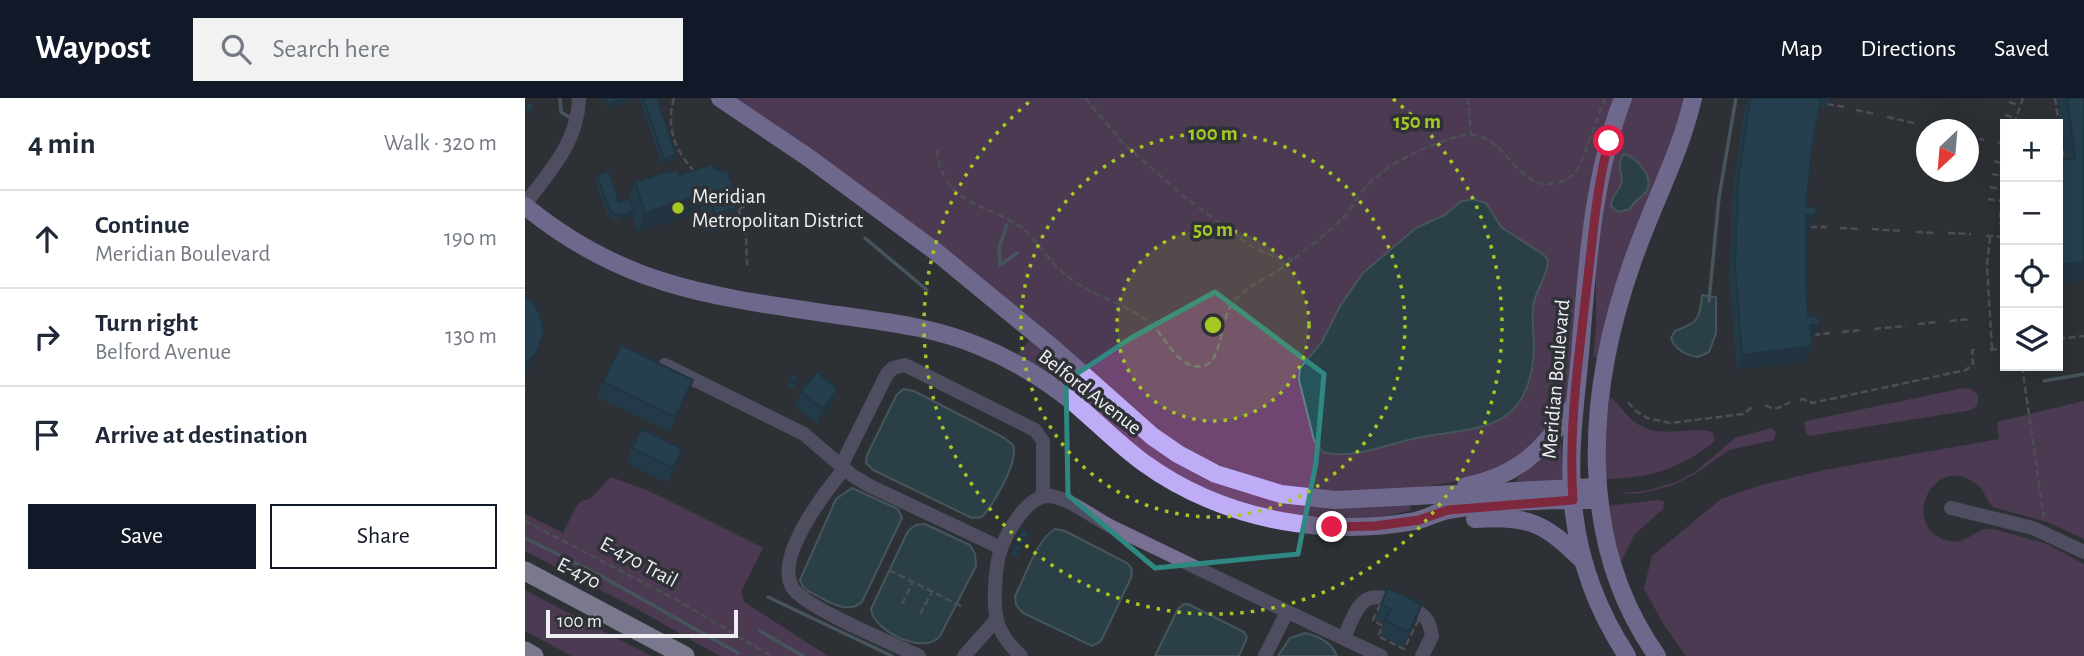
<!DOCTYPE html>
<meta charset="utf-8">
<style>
body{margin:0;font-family:"Alegreya Sans",sans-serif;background:#f2f2f3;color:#1f2937}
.controls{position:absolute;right:21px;top:21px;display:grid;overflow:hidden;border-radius:0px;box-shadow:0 7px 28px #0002}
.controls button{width:63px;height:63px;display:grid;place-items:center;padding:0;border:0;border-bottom:2px solid #e0e1e3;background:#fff;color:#1f2937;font:35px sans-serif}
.compass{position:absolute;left:1391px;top:21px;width:63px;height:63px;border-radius:50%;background:#fff;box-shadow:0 7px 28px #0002;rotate:206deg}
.scale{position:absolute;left:21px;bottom:18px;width:192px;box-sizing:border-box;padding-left:7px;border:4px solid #eeeff3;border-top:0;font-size:19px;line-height:24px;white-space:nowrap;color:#eeeff3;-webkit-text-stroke:5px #2e3136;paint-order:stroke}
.stop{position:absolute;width:21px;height:21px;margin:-16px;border:5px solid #e11d48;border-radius:50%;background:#fff}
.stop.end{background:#e11d48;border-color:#fff;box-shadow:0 2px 7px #0008}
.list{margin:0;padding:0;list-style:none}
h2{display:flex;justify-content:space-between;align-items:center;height:91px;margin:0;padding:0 28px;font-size:30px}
h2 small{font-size:23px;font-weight:400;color:#747a83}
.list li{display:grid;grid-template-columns:46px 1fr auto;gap:21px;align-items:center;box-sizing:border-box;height:98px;padding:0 28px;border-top:2px solid #e0e1e3}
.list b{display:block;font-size:26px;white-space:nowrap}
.list p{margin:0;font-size:23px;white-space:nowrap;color:#747a83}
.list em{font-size:23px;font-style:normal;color:#747a83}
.actions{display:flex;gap:14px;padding:21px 28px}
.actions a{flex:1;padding:16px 0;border:2px solid #111827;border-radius:0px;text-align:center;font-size:24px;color:#111827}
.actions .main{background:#111827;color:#fff}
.icon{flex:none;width:38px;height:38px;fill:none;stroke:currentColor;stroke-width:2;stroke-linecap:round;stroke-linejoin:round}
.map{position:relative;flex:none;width:1559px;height:558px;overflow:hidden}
header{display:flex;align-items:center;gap:42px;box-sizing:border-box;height:98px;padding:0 35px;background:#111827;color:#fff}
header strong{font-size:33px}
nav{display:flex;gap:38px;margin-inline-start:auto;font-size:24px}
.search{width:490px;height:63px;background:#f2f2f3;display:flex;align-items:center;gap:18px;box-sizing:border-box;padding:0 24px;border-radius:0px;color:#747a83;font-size:26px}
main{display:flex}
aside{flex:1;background:#fff}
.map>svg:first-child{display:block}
.green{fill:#6f4672}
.water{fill:#27535a;stroke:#638288;stroke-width:2}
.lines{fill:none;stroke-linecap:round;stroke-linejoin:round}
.stream{stroke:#638288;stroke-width:3.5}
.path{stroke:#707377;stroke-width:2.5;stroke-dasharray:7 3.5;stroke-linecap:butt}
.minor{stroke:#786f93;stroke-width:14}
.major{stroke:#bfacf7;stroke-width:18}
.highway{stroke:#d7cff3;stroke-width:19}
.wall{fill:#17455f}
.shaded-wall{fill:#13384d}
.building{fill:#1b506e;stroke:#13384d;stroke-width:2}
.route{stroke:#e11d48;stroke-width:9}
.marked{fill:none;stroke:#308882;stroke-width:5;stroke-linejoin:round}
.ring{fill:none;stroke:#a5c824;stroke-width:3.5;stroke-dasharray:3.5 7}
.poi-dot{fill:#a5c824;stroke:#2e3136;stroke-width:2.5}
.labels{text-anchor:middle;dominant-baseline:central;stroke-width:7;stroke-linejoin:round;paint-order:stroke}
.poi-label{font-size:21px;fill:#eeeff3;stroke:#2e3136;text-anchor:start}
.street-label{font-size:21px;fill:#eeeff3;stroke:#2e3136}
.centre{fill:#a5c824;stroke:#2e3136;stroke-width:3.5}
.ring-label{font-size:21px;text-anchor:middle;font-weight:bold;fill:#a5c824;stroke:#2e3136;stroke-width:7;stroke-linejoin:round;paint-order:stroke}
</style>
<header>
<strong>Waypost</strong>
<div class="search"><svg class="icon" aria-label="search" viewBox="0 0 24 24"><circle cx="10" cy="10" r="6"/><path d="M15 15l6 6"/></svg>Search here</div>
<nav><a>Map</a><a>Directions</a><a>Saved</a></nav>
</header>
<main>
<aside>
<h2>4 min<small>Walk · 320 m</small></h2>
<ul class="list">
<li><svg class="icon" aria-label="ahead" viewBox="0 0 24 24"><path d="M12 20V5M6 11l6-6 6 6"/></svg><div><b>Continue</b><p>Meridian Boulevard</p></div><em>190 m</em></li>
<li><svg class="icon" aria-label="right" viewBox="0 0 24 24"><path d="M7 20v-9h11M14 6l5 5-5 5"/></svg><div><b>Turn right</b><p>Belford Avenue</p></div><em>130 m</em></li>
<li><svg class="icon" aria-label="arrive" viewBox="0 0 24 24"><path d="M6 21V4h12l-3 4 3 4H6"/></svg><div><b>Arrive at destination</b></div></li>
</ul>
<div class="actions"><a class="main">Save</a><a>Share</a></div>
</aside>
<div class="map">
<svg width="1559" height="558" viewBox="0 0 1559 558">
<rect width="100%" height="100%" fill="#2e3136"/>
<path class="green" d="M208,0H1090L1041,305C1035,319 1009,350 997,359C957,390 818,401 768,391C726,383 687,365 650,345Z
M1106,0H1160L1075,260L1068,259L1071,228V171L1075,125L1084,71Z
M506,241L679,378L885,406L886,412C806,435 710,415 640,371C624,360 609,347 594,335C559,309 525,283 491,258Z
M1439,290L1448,292L1453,298V306L1447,312L1284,338L1281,336L1279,325L1281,323Z
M1085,299C1098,310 1105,325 1123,331C1142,338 1180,328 1188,335L1190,342C1185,348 1178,352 1172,356C1143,375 1115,380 1081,381L1080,330Z
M1559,303V441L1522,424L1468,409C1460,401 1459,390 1449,384C1407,356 1374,429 1423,443C1442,448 1451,428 1468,431L1522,446L1559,466V558H1161L1137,524L1119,490L1127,458L1196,401L1233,388L1299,372L1474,341L1472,324Z
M1246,330L1251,334L1249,342L1204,352L1170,376L1146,388L1112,396L1092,395L1120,393L1151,384L1170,374L1210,340Z
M1034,344L1036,346L1038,383L992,385V380L1013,365Z
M86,379L126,394L238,450L216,494L219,504L303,558H195L112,511L0,453V416L38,435L52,407L58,402L65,401Z
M1134,402L1139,404L1138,411L1109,437L1096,464L1082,408Z
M0,492L126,558H47L0,533Z"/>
<path class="water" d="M1099,56C1113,59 1131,82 1120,95C1113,103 1111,100 1105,111L1093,114L1086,108C1086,97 1093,95 1096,86C1100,74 1089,70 1099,56Z
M947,101L961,105L976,129L1019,157L1023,163C1022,179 1010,193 1008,209C1006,227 1011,245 1008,263C999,339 945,328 887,341C862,347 824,362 798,354L789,342L774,282L775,270L797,244L815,208L838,175L891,130L920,117L935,104Z
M1177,197L1191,199V235L1184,254L1173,259C1161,257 1150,252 1146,240L1150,233C1172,224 1175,223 1177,197Z
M378,291L389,293L478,339L488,347C494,365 468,406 457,419L447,420L348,372L341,365L342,357L371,298Z
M327,390L373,411L377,420L337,504C321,518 300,501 283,493L278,489L275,482L311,401Z
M400,426L445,447L450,456L451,468L415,538C399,558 348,533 346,511L383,433L391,427Z
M530,431L540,433L602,465L607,471L606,480L576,543L567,548L498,515L491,507L490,498C500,479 512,441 530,431Z
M659,506H663L719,534L722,540L714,558H630L653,511Z
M780,535C793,538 807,545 812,558H753L765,540Z"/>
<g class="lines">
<path class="stream" d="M35,0L36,14L44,19
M482,127L474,150L475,167L492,155
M340,140L402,192
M1184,203L1194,99L1211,0
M1519,283L1559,276
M0,440L76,478L213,555
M243,499L367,558
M235,533L278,558"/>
<path class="path" d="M149,0C141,29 149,51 169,73
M560,0L598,45L661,100L727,149L750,159L768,161
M943,0L946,37
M1530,0L1539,63
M1484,4L1494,7
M1302,6L1319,9
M1331,12L1350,16
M1480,17L1491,20
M1362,19L1393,26
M1489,26L1498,0
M1405,29L1416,32
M1477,30L1480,31
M1444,38L1459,42
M1473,44L1480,46
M412,52C418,104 454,104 491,126C501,131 507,140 514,148C524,160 534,173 547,182C571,199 602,206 625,225C641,238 654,276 681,267C698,260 694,220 710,202C726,185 749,177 766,163C783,150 805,133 819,119C828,110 832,98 841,89C857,71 886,55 908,47C922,42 939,34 954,38C984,46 995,94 1031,85C1042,83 1050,76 1055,67L1080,0
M1469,63L1480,66
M1480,71L1475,120L1480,162
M1467,76L1479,78
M1465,89L1475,91
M1463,101L1476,103
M213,110L221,134L222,167
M213,111L226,106
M1285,129H1302
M1315,130L1334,131
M1347,131L1378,133
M1391,134L1411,135
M1423,135L1446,136
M1461,138L1480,139
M1465,139L1462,167L1467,252
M1425,223L1446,221
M1393,226L1413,224
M1349,231L1381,228
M1317,234L1337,232
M1288,237L1305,235
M1533,241L1559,238
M1465,252L1480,250
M1497,268L1519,420
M1275,302L1278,301L1287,305L1441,272L1448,266L1447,253L1449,251
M1103,304L1111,313L1122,320L1145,325L1218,316L1229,308
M1240,307C1252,313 1253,310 1265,304
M0,423L152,502L246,558
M364,472L436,508
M857,503L894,521L879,551L853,538L858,528L848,522Z
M377,506L388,484
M395,516L407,494"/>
<path class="minor" d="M0,106C25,73 53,44 54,0
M140,267L279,336L328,378L345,388L476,450
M316,368L362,276L368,270L380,267L510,332L518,343V398
M319,371C300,394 250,458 267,489C278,509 369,546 394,558
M1426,410L1508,430L1559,454
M819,540C824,529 830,509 841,502C854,493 893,510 902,522C905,527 906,533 907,538L897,558
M439,558L472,521
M496,558C486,549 476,536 472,523C468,506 470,470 475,454C481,435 503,396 525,398C547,401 568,420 587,429C677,472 766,516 856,558
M740,558L762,514"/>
<path class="major" d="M195,0L284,60L410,153L528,250L627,338L653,356L691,376L756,396L810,402L1072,389
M1098,0C1067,81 1062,170 1055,256C1050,309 1042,362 1049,415C1055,466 1074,515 1102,558
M0,108C100,190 190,199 313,217C361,224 409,229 454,248C488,262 520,281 548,304C572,324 594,347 619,365C659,394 708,414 757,423C800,431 846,431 890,423C901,421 911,414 923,412C971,404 1024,401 1073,402
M941,388C995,377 1019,351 1049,307
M950,421C1003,417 1020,425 1058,463
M1132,558C1050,442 1062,293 1107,165C1126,109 1155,57 1168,0"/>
<path class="highway" d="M0,473L160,558
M0,553L9,558"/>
</g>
<path class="wall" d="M78,0H132L151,57L149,62L137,66L114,0L82,11Z
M1223,0H1305L1302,10L1294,8L1287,50L1281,109L1285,132H1281V186L1283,219L1289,241H1286L1287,248L1282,263L1212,272L1205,185L1207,98L1219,13Z
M1532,0H1559V184V182L1533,186V63L1541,62Z
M189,70L214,109L207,128L183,136L175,114L113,135L107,118L92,123L83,118L70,82L72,77L94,104L104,101L110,84L146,75L154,77Z
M268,276L273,279L269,290L263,288Z
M78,284L163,297L145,334L72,299Z
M276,294L308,306L292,326L270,309Z
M107,350L152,366L142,385L102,365Z
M497,432L503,436L492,459L486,456Z
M856,506L892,521L878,549L855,538L859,525L850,521Z"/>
<path class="shaded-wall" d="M101,0H114L82,11L83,6Z
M2,12H8L7,17H0Z
M151,57L149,62L137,66L139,61Z
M182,94L175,114L113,135L120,115Z
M214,109L207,128L183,136L190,117Z
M109,113L107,118L92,123L94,118Z
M1281,117H1291L1285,132H1275Z
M1559,164V182L1533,186V167Z
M1294,226L1289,241L1279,242L1285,227Z
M1287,248L1282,263L1212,272L1217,257Z
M11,256L4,275L0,279V265Z
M168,282L163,297L145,334L150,319Z
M313,291L308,306L292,326L297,311Z
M157,351L152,366L142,385L148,370Z
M897,506L892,521L878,549L884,534Z"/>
<path class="building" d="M81,0H101L83,6Z
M118,0H132L151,57L139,61Z
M1225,0H1296L1287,50L1281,109H1291V117H1281V186L1283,219L1293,218L1294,226L1285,227L1287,248L1217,257L1210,170L1213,83Z
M1542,0H1559V164L1533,167V63L1550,60Z
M1,5H8V12H2Z
M188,66L189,70L197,74L202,72L214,109L190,117L182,94L120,115L110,84L145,73L146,75L153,72L154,77Z
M84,73L94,104L105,101L109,113L94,118L85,113L72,77Z
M0,199L8,205L14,214L19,235L11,256L0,265Z
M96,247L168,282L150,319L78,284Z
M292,274L313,291L297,311L276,294Z
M268,276L273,279L270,285L265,283Z
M117,331L157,351L148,370L107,350Z
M497,432L503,436L501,441L494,438Z
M493,439L500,442L497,447L491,444Z
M490,446L496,449L494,454L488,451Z
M863,490L897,506L884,534L860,523L866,511L856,506Z"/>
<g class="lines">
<path class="route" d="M807,429L850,428L894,422L923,412L1048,402C1043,330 1054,258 1062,187C1068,139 1071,91 1084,43"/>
</g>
<path d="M0 0H1559V558H0ZM690,194L799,276L791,365L773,456L630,470L543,397L541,283L606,240Z" fill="#2e3136" fill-opacity=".55" fill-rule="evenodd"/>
<path class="marked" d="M690,194L799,276L791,365L773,456L630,470L543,397L541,283L606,240Z"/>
<circle cx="688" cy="227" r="96" fill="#a5c824" fill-opacity=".12"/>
<g class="ring">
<circle cx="688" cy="227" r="96"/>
<circle cx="688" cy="227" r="192"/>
<path d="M868 1A289 289 0 1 1 508 1"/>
</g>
<circle class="poi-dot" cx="153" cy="110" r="7"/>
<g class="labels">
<g class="poi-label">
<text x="167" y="98">Meridian<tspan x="167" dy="24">Metropolitan District</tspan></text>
</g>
<g class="street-label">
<text transform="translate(1031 281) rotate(-85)">Meridian Boulevard</text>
<text transform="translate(565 294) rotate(38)">Belford Avenue</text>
<text transform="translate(114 464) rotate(28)">E-470 Trail</text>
<text transform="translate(54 475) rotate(27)">E-470</text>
</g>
</g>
<circle cx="688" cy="227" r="10" class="centre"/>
<g class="ring-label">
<text x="892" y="30">150 m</text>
<text x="688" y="42">100 m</text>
<text x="688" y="138">50 m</text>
</g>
</svg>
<div class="controls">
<button>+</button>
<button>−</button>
<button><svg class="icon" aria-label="locate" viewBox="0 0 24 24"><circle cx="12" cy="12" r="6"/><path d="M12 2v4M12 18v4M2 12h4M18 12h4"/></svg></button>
<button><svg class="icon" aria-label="layers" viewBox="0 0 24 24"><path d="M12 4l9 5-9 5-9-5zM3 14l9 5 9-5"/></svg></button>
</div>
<svg class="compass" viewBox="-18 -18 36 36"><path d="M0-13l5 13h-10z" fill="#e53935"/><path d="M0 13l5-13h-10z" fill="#747a83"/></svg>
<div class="scale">100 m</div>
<div class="stop" style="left:1084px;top:43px"></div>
<div class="stop end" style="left:807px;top:429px"></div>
</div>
</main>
